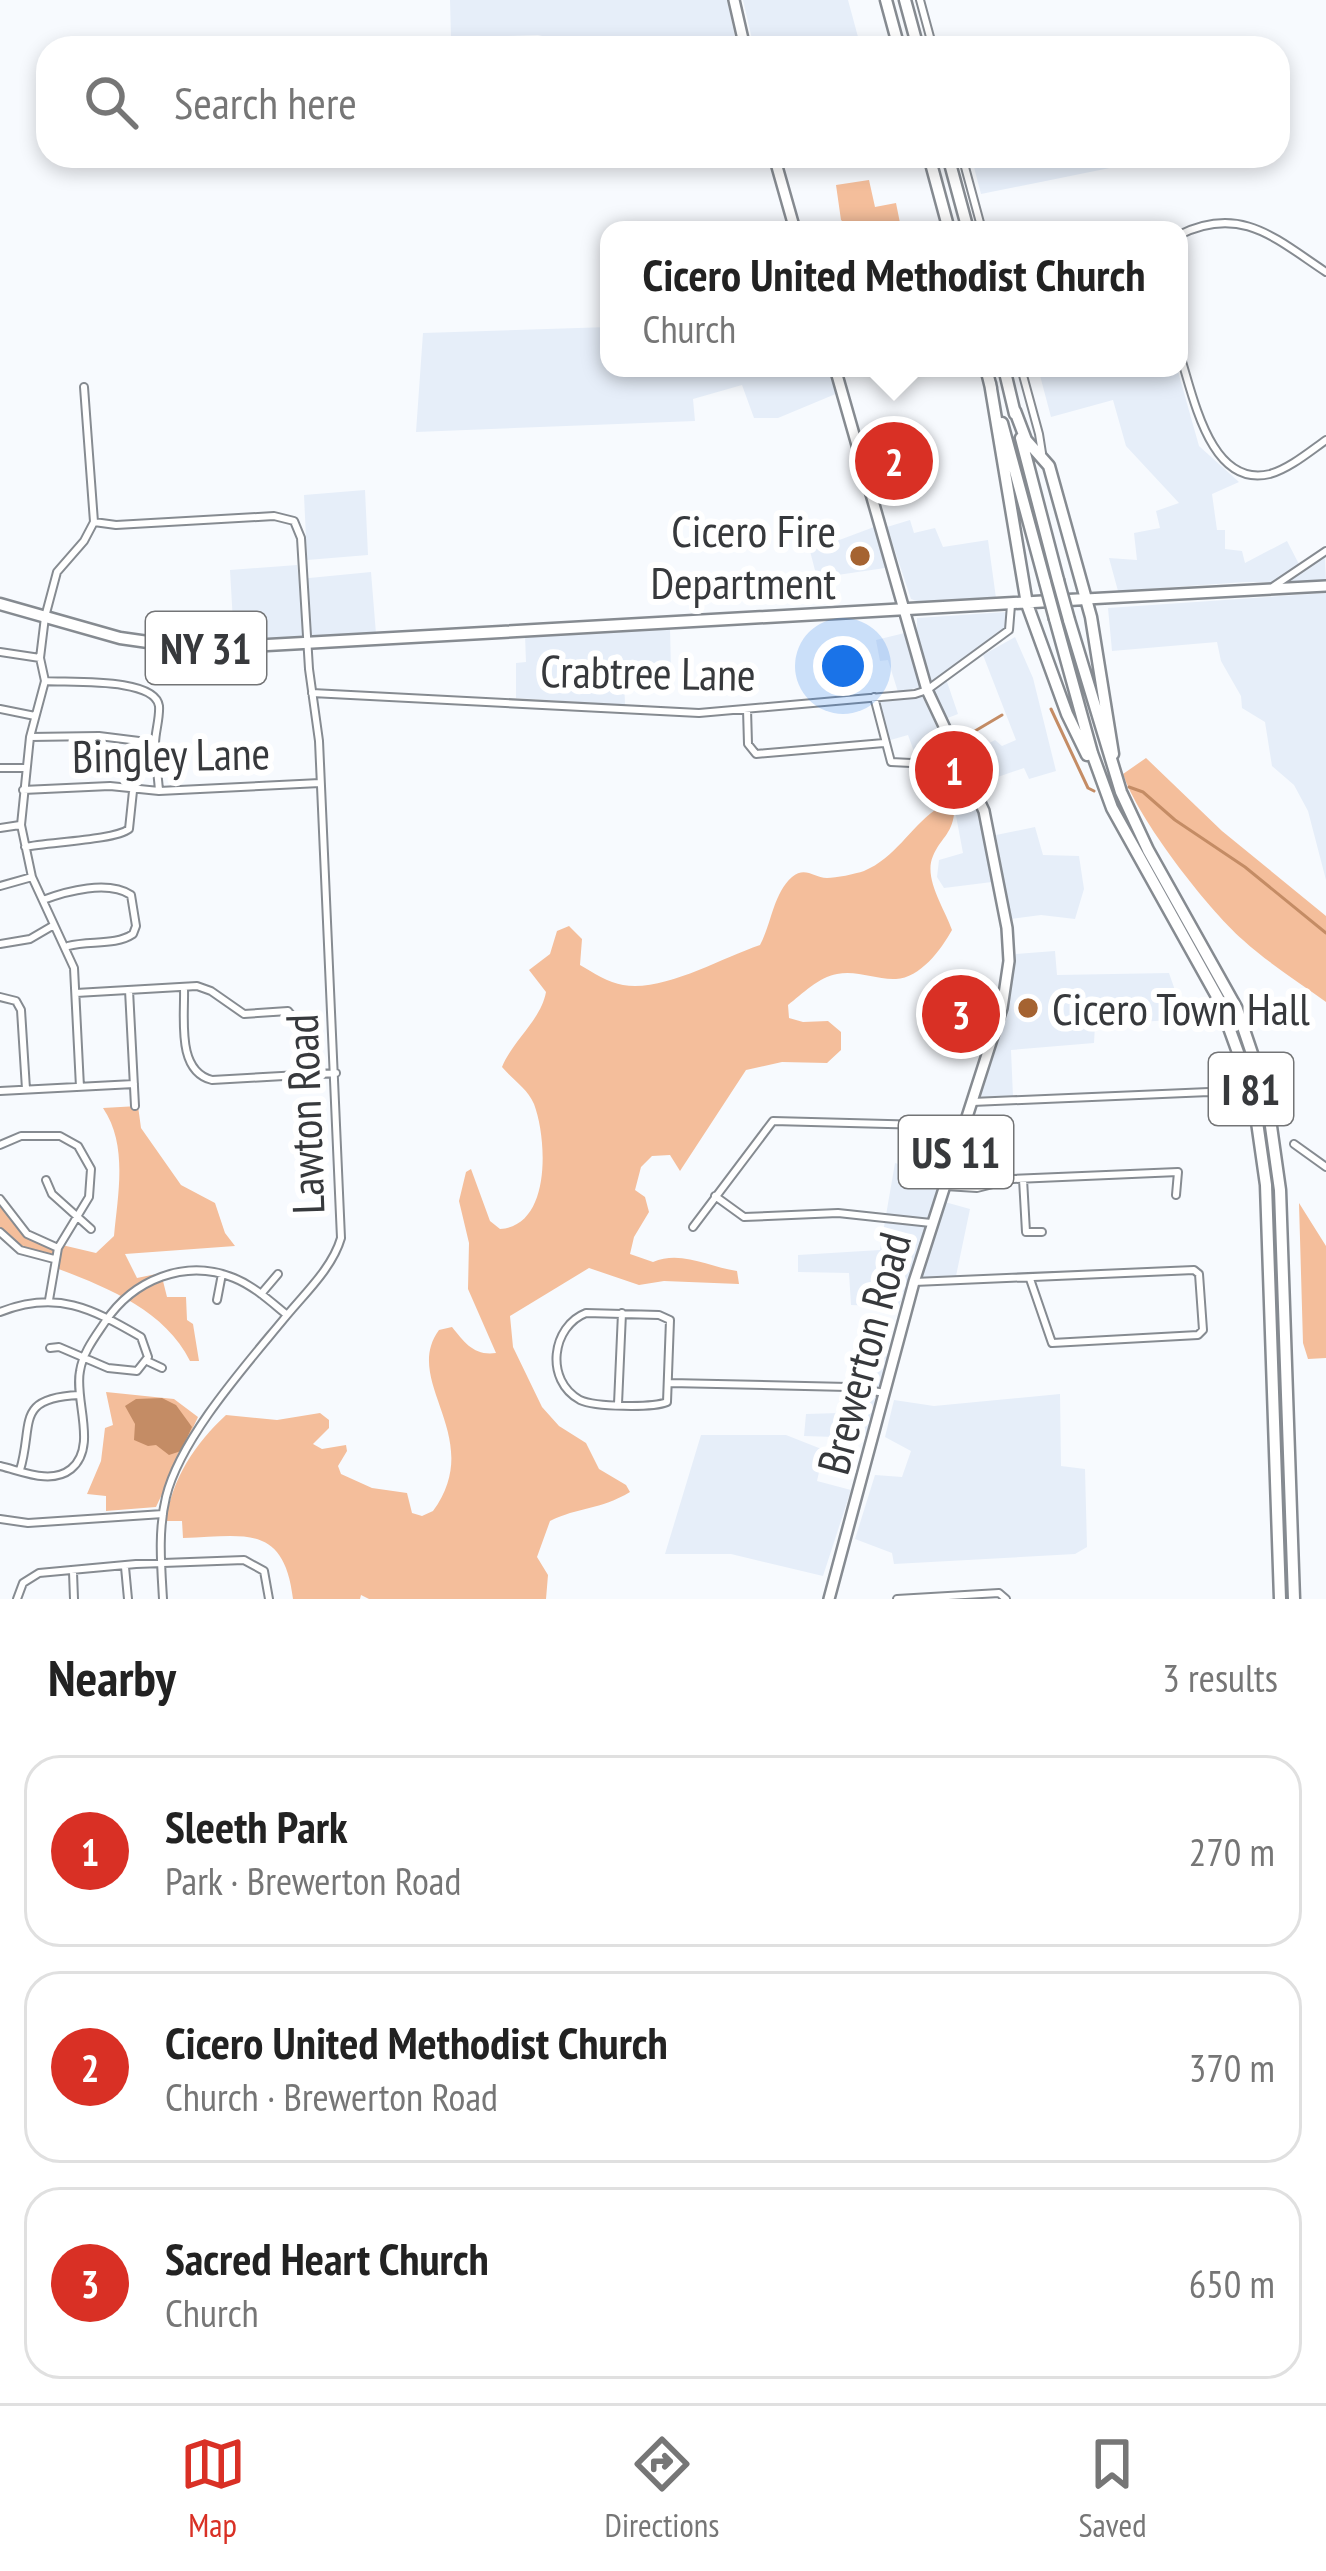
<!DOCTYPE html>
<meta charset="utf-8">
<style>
body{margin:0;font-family:"PT Sans Narrow",sans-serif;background:#f2f2f2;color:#222}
.you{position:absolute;left:843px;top:666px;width:42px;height:42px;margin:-30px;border:9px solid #fff;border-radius:50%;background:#1a73e8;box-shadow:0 0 0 18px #1a73e833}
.badge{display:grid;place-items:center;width:78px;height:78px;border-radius:50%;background:#d93025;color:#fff;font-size:39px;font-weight:700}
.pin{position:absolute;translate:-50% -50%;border:6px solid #fff;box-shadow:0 3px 12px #0006}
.popup{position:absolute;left:600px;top:221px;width:588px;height:156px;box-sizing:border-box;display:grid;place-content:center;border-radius:24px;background:#fff;filter:drop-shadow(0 3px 9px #0005);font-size:39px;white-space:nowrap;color:#767676}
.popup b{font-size:45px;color:#222}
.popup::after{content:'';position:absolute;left:50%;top:100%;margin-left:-24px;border:24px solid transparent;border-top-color:#fff}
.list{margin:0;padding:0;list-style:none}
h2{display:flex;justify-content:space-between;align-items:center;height:156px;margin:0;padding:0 48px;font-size:51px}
h2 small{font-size:39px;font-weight:400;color:#767676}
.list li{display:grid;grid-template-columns:78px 1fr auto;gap:36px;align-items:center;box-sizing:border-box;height:192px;margin:0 24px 24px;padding:0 24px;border:3px solid #e0e0e0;border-radius:36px}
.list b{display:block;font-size:45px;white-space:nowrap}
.list p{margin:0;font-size:39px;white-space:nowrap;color:#767676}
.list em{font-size:39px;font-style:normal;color:#767676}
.icon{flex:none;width:66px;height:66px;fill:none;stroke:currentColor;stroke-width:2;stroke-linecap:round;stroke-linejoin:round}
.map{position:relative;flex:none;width:1326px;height:1599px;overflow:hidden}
.search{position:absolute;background:#fff;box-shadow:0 6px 18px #0003;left:36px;right:36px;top:36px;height:132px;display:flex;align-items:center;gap:30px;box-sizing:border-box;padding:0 42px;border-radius:36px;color:#767676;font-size:45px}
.sheet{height:804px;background:#fff}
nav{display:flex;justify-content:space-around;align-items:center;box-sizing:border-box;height:168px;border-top:3px solid #e0e0e0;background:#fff;font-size:33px;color:#767676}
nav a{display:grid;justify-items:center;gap:6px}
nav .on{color:#d93025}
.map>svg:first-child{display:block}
.built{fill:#e6eef9}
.green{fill:#f4be9b}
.water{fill:#c48c65}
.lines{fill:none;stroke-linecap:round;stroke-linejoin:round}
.stream{stroke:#c48c65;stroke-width:3}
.minor-casing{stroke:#868b91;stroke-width:10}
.major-casing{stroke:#868b91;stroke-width:14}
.highway-casing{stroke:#868b91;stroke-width:15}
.minor{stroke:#fff;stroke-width:6}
.major{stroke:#fff;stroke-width:9}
.highway{stroke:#fff;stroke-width:10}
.highway-bridge-casing{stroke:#868b91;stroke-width:15;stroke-linecap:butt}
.highway-bridge{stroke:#fff;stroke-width:10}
.poi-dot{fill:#a56331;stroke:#fff;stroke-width:4.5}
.labels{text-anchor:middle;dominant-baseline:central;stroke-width:12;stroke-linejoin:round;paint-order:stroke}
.shield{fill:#fff;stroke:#737476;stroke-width:3}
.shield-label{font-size:42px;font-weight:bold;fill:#37393c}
.poi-label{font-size:45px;fill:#37393c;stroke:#fff;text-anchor:end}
.street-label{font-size:45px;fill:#37393c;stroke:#fff}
</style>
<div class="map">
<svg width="1326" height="1599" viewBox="0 0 1326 1599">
<rect width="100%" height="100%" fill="#f7fafe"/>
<path class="built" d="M450,0H727L736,41L649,46L576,44L538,35L451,38Z
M743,0H848L861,48H754Z
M971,156H1169L981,194Z
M609,327V368H830L838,393L778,418H754L742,385L693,399L695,421L416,432L423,333Z
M1038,368H1177L1199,446L1239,482L1212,494L1217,530H1225V549L1242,551L1245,563L1287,541L1302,570L1325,558L1326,583L1245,582L1118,591L1109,558L1137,560L1134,533L1160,528L1156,511L1179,503L1126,446L1113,400L1051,417Z
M365,490L368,555L307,560L304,495Z
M910,520L914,533L935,528L943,547L988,540L996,598L919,602L911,599L887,527Z
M874,527L885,568L817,578L810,551Z
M297,565L299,579L371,572L376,634L234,640L230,570Z
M1326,593V880L1308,811L1294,785L1272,766L1265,722L1242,708L1241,696L1221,661L1217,642L1112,651L1108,608Z
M1006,612L1007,628L944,673L958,714L945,719L929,685L898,692L888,660L880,661L876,640L917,630V618Z
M670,628L671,672L624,675L625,705L516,698V663L526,662L525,635Z
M1015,637L1033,678L1056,771L1029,779L1024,768L980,783L966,755L995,740L1002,746L1016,740L983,655Z
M922,696L946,746L916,757L908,735L887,741L877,700Z
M976,798L992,882L944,888L937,877L939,860L963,853L954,805Z
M1035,827L1043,855L1079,856L1084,889L1075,919L1041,915L1011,919L996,835Z
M1055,951L1057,975L1169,973L1185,1019L1095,1025L1094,1043L1011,1050L1013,1097H980L1007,1016L1016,954Z
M895,1163L941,1177L934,1199L970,1209L956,1276L908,1279L899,1307L851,1305L849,1273L798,1272V1255L880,1250Z
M853,1348L889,1353L866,1438L804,1436L806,1414L839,1413L842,1387L849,1380Z
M1060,1394L1061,1466L1085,1469L1087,1547L1075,1554L894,1564L892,1553L855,1539L875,1475L902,1477L911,1451L885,1437L894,1400L934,1406Z
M701,1435H786L824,1450L817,1481L851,1490L823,1576L731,1554H665Z"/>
<path class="green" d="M869,180L875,207L896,203L901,228L853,230L841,220L836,185Z
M1146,758L1222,831L1326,916V1002C1299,982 1268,963 1243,940C1206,907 1138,819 1123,774Z
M935,810L954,814C952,834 940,839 933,856C923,878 945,909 952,930C941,950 920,978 896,979C876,980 858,970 837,974C819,977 802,994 788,1005L789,1018L803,1022L828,1021L841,1032V1050L827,1063L782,1062L746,1070L680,1171L670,1155L652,1156L641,1167L635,1190L645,1197L649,1212L634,1237L630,1254L653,1262C681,1250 709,1267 737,1271L739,1284L664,1281L639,1285L589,1268L510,1316L513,1347L542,1407L559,1426L586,1443L599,1469L626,1485L630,1492C600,1510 578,1507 550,1521L537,1557L548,1575L546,1599H369L361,1595L360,1599H293C284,1523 244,1536 183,1538L182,1521H166C172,1478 195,1444 226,1415L277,1420L320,1413L329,1420V1428L313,1444L322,1449L346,1445L347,1451L338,1466L341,1474L372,1488L407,1493L412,1513L422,1516L433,1511C487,1437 401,1382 439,1330L452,1327C465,1343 474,1356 496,1353L468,1289L469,1243L459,1201L466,1172L471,1169L490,1221L500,1229C552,1226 547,1138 534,1104C527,1088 513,1080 502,1067C513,1040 541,1020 546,992L529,970L550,954L557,931L569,926L582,939L580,965C592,972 609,983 623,985C664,992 719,959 760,945C772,923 773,894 792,877C805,866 813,877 827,878C836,878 855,874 864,871C895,858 910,828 935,810Z
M138,1106L141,1128L181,1185L215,1203L225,1233L235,1246L125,1254L137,1278L161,1273L167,1297H186L187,1320L193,1324L199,1361H190C165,1310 106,1287 56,1268L58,1259L19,1248L0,1227V1202L24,1234L52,1248L62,1245L96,1253L114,1236C118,1193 128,1145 103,1108Z
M1299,1203L1326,1246V1358L1308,1359L1303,1343Z
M106,1392L174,1399L198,1417L156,1507L106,1511V1496L87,1494L101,1461L105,1428L113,1425Z"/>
<path class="water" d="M162,1398L176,1405L192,1427L181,1451L169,1455L156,1445L148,1446L134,1440L135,1424L125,1406L136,1399Z"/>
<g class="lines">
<path class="stream" d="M1051,709L1088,788L1094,791
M964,746L975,731L1002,715
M1129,787L1143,792L1175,820L1245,867L1326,933
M926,800L951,761"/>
<g class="minor-casing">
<path id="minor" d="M920,0L933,48
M962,156L982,230
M1179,235C1241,204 1276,239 1326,272
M1179,352C1193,393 1209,489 1270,474C1290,468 1309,452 1326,440
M1021,368L1039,434
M1039,434L1042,453
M94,522L116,525L274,516L294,521L301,538L309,669L319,741L341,1238C332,1269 303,1295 283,1320C245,1366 180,1439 166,1497C158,1530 161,1565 163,1599
M1274,586L1326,551
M0,652L40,658
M45,681C68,683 155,677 159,706C160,718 155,732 155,744C155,759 158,775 159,791
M312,693L699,713L915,694L927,690L1009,630L1011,605
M874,697L891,762L911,763L954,747
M0,709L35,716
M747,709L748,744L756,754L884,743
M30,737L99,736L155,743
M0,768H26
M23,790L110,786L159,791L320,783
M0,828L20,825
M25,847C49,842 115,840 129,829L133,791
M0,886L32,877
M43,900C67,891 108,880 131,895L136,926L133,934C115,946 89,940 68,946
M0,944L30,939L54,925
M184,988C185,1018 176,1071 212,1080L336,1073
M129,990L135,1106
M76,993L197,986L211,991L244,1014L288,1011L298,1023L301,1075
M0,997L16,1001L21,1010L26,1089
M80,1087L74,968L32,877L21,825L30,737L45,681L40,658L45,617L57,572L84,541L94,522L84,387
M0,1091L134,1084
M972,1102L1209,1092L1235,1101
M1294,1144L1326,1167
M0,1145L21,1136H60L78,1146L91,1169L89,1197L58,1248L49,1300
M1023,1179L1026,1232H1042
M46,1180L52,1194L91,1229
M945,1186L977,1188L1013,1179L1178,1172L1176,1195
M715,1196L744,1217L838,1213L931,1223
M0,1199L27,1234L58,1248
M693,1227L773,1121L964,1126
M0,1232L20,1250L54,1259
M914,1282L1194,1270L1199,1274L1203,1330L1198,1335L1052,1343L1030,1279
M261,1294L278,1274
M217,1300L222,1274
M0,1312C57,1290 91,1308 141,1337L148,1357L137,1371L108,1368L59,1347L50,1348
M586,1313L659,1315L670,1320L667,1402C652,1408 595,1407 580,1400C544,1380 552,1326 586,1313Z
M147,1361L162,1368
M670,1383L848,1387L885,1393
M618,1404L622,1313
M0,1466C22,1471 51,1485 71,1469C98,1447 74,1400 80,1371C83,1352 95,1337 105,1322C133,1280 185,1258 234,1278C254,1286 271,1302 287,1315
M20,1470C34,1424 14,1398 79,1395
M0,1519L28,1523L163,1514
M125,1567L128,1599
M73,1572L74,1599
M17,1599L23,1583L39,1573L136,1564L244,1560L264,1571L269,1599
M897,1599L999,1593L1006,1599"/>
</g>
<g class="major-casing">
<path id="major" d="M734,0L745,48
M774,156L795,230
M1086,599L1326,586
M829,1599L914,1282L1002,1008L1009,961L1007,928L984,811L927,690L835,368"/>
</g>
<g class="highway-casing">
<path id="highway" d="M886,0L899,48
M905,0L918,48
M929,156L949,230
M948,156L968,230
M986,368L991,388
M1004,368L1015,414
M990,383L1027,604L1067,714L1087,755
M1015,411L1026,440L1049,466L1091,617L1113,754
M1002,423L1045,582
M1021,438L1058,580
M0,604L120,638L197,649L1086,599
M1055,619L1092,753L1112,808L1219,1000L1253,1094L1266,1185L1280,1599
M1069,620L1121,792L1148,850L1237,1009L1267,1098L1280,1190L1294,1599"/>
</g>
<use href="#minor" class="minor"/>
<use href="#major" class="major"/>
<use href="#highway" class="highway"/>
<g class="highway-bridge-casing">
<path id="highway-bridge" d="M1058,580L1069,620
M1045,582L1055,619"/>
</g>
<use href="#highway-bridge" class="highway-bridge"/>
</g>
<g class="poi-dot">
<circle cx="860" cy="556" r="12"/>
<circle cx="1028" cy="1008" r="12"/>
</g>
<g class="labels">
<g class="shield">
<rect x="146" y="612" width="120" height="72" rx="9"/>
<rect x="1209" y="1053" width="84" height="72" rx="9"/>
<rect x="899" y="1116" width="114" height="72" rx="9"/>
</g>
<g class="shield-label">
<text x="206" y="648">NY 31</text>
<text x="1251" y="1089">I 81</text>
<text x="956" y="1152">US 11</text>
</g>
<g class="poi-label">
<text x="836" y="530">Cicero Fire<tspan x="836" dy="52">Department</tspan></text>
<text x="1052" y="1008" text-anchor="start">Cicero Town Hall</text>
</g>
<g class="street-label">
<text transform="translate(648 672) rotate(1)">Crabtree Lane</text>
<text transform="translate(171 754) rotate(-1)">Bingley Lane</text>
<text transform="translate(304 1114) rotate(-92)">Lawton Road</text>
<text transform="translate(863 1353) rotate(-75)">Brewerton Road</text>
</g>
</g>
</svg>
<div class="you"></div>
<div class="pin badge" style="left:954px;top:770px">1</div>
<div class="pin badge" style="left:894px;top:461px">2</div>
<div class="popup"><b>Cicero United Methodist Church</b>Church</div>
<div class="pin badge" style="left:961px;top:1014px">3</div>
<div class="search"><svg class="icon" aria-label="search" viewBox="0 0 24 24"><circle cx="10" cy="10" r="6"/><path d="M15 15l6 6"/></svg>Search here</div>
</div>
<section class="sheet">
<h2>Nearby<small>3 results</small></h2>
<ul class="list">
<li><span class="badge">1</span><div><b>Sleeth Park</b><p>Park · Brewerton Road</p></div><em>270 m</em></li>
<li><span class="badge">2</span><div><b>Cicero United Methodist Church</b><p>Church · Brewerton Road</p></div><em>370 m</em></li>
<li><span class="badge">3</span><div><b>Sacred Heart Church</b><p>Church</p></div><em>650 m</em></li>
</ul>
</section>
<nav>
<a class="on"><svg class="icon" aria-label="map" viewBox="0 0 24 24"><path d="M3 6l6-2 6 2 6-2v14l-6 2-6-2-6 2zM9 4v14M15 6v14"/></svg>Map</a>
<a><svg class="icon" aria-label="directions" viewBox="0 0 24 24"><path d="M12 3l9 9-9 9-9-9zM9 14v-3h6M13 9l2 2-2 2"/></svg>Directions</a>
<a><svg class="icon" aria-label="saved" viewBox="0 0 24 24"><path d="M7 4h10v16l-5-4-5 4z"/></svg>Saved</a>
</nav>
